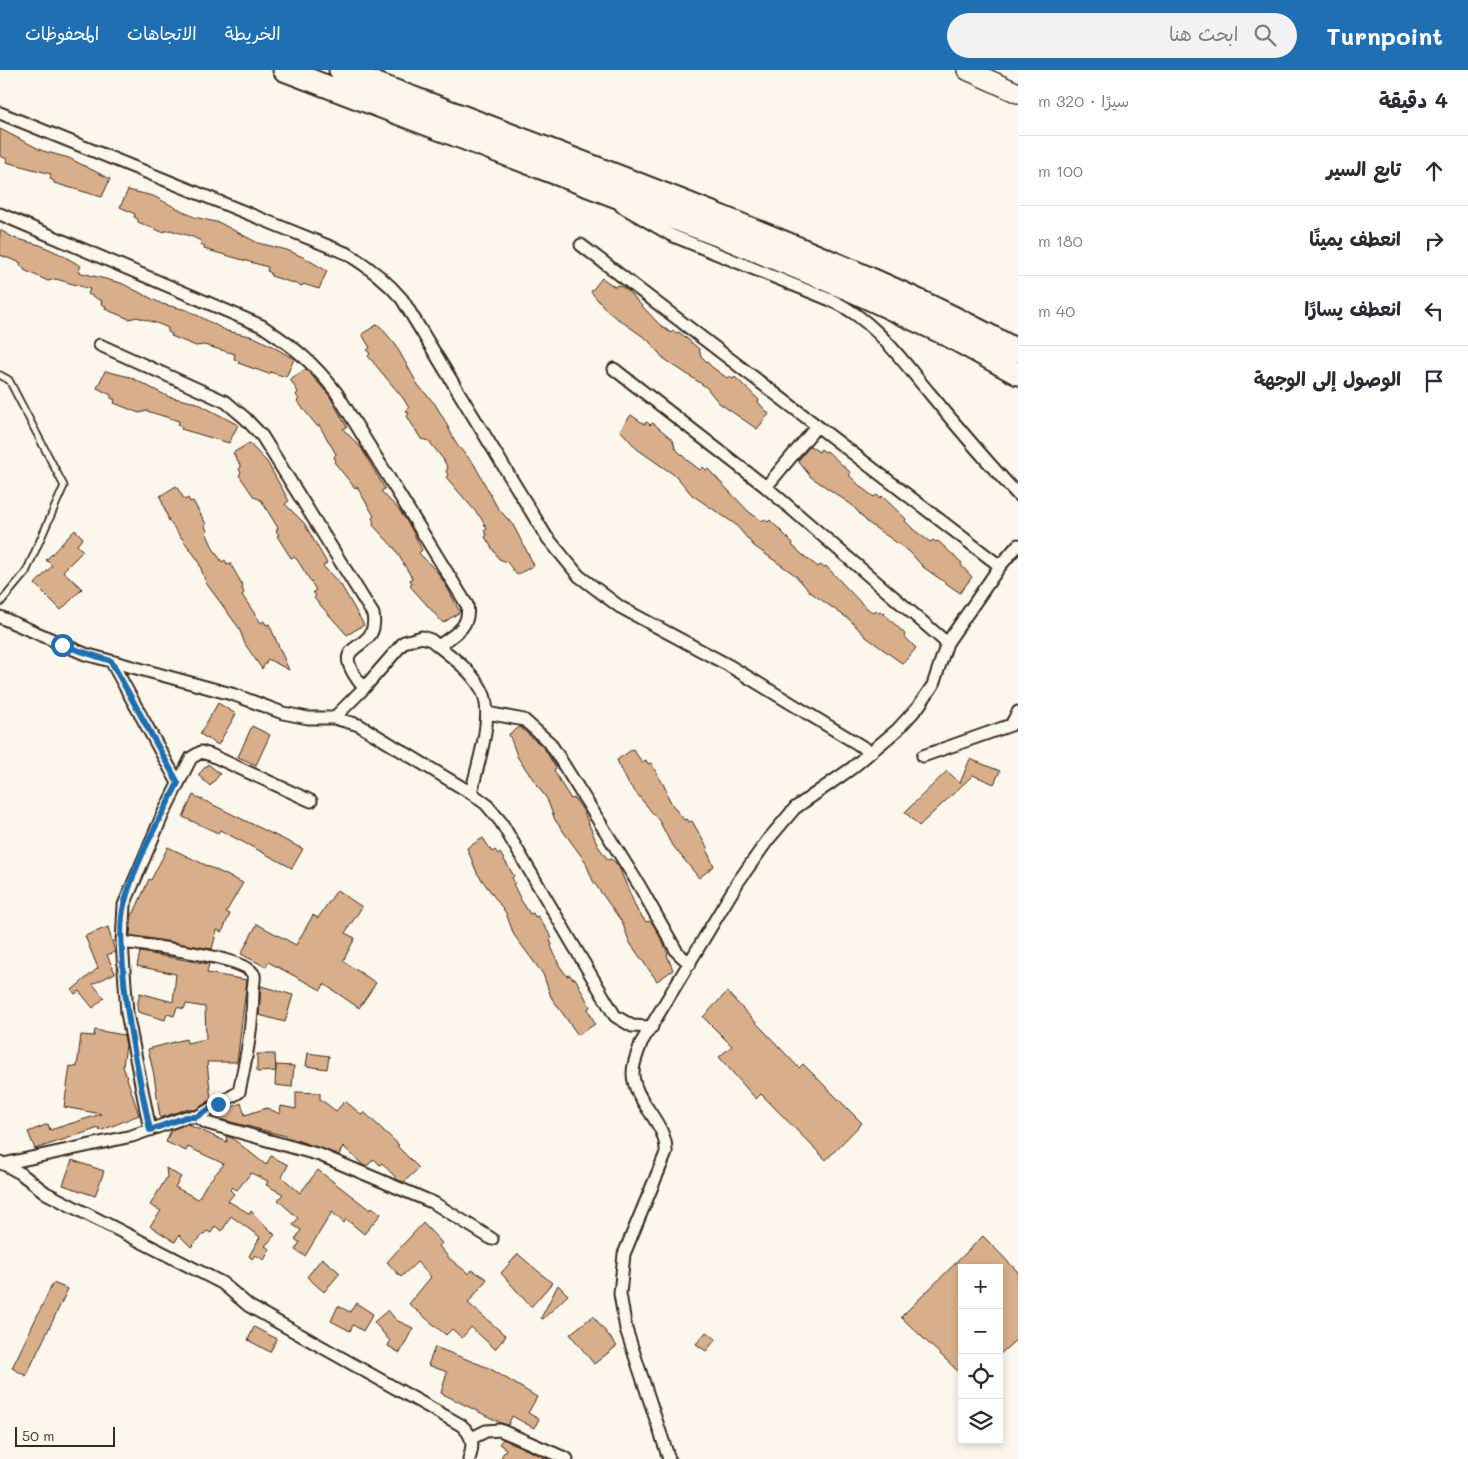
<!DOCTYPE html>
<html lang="ar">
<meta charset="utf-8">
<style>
body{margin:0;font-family:Mali,"Playpen Sans Arabic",sans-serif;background:#f2f2f3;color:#2b2b33;direction:rtl}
.controls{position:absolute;right:15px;bottom:15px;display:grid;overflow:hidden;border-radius:0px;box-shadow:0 2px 8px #0003}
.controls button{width:45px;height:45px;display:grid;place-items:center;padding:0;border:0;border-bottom:1px solid #e1e1e2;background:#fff;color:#2b2b33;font:25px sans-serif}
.scale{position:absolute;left:15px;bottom:12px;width:100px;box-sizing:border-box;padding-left:5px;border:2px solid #3b2a1e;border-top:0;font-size:14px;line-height:18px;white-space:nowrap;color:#3b2a1e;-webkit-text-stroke:4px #fbf7ec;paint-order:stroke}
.stop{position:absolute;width:15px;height:15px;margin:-11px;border:4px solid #1f6fb2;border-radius:50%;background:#fff}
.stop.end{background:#1f6fb2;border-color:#fff;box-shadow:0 1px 5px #0008}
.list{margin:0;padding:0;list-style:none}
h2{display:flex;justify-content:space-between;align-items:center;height:65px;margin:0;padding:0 20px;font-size:21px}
h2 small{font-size:16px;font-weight:400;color:#7c7c81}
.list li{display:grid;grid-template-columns:32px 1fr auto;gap:15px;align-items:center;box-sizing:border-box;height:70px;padding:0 20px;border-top:1px solid #e1e1e2}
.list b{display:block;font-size:19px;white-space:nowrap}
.list em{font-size:16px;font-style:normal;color:#7c7c81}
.icon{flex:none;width:28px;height:28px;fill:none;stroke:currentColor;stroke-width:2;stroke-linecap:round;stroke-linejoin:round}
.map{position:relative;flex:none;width:1018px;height:1389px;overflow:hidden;direction:ltr}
header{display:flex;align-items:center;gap:30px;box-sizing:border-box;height:70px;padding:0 25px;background:#1f6fb2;color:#fff}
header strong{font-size:24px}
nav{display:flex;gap:28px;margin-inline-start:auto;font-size:18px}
.search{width:350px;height:45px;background:#f2f2f3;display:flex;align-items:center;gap:12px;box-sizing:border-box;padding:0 18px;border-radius:28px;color:#7c7c81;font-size:19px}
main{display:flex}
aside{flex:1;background:#fff}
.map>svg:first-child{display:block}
.building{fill:#d9ae8a;stroke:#3b2a1e}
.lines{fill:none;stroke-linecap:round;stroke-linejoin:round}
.service-casing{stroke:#3b2a1e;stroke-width:9}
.minor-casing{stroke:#3b2a1e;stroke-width:15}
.primary-casing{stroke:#3b2a1e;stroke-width:22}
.motorway-casing{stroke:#3b2a1e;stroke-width:25}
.service{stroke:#fbf7ec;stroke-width:5.5}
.minor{stroke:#fbf7ec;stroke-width:11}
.primary{stroke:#fbf7ec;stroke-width:19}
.motorway{stroke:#fbf7ec;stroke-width:21}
.route{stroke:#1f6fb2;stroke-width:6}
</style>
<header>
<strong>Turnpoint</strong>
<div class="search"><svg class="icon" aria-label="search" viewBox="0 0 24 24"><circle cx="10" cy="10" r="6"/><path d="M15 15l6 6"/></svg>ابحث هنا</div>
<nav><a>الخريطة</a><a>الاتجاهات</a><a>المحفوظات</a></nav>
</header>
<main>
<aside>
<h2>4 دقيقة<small>سيرًا · 320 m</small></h2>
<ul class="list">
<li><svg class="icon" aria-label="ahead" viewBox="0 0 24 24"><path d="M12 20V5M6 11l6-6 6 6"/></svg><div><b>تابع السير</b></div><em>100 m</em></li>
<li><svg class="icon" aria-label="right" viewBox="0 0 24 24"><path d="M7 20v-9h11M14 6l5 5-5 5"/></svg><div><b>انعطف يمينًا</b></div><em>180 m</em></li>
<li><svg class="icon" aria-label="left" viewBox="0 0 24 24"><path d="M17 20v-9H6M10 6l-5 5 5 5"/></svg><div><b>انعطف يسارًا</b></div><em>40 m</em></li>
<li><svg class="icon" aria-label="arrive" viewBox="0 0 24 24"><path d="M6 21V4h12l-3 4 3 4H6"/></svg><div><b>الوصول إلى الوجهة</b></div></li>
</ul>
</aside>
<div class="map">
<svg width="1018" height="1389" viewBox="0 0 1018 1389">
<rect width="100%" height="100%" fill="#fbf7ec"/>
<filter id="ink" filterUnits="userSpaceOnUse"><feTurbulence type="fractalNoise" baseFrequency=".02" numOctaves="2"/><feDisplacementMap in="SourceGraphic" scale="10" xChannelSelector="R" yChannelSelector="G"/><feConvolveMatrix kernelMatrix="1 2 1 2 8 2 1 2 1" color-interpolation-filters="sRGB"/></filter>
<g filter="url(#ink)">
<path class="building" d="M0,59L43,81L69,88L110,109L102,127L54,113V111L50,109L51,104L6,92L7,89L0,86Z
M128,120L153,126L194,147L220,153L258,173L287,180L305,188L327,201L319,219L303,214L302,216L271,206V203L267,201L268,197L204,179L205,176L200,174L201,171L193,167L170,160L162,162L138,152V149L134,147L135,144L120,137Z
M0,160L14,168L40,175L58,183L81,196L78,202L121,213L162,234L187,240L227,261L254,267L272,276L294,289L286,307L270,302L269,304L238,293L239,291L234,289L235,284L204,275L196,276L171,266L172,264L168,262V258L159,254L137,247L129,249L105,239L106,236L101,234L102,231L88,224L90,219L56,209L48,211L24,200V198L20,196L21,193L0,185Z
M602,208L615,217L618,215L626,219L659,254L671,263L673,261L677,263L679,262L699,279L701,286L712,297L727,308L729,306L733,309L735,307L759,330L758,332L769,344L757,359L719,333L706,317L663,288L648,270L608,242L591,222Z
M378,254L395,274L418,315L435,334L445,351L457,375L474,394L497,437L513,455L534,495L517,505L507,492L499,489L485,467L487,465L484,461L487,459L481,448L446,407L448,405L446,401L448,398L443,389L429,371L421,369L407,346L409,344L406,341L409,338L403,328L368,286L370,284L367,280L370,278L362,264Z
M306,299L329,325L347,357L343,359L362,379L385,419L381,421L400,441L411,458L422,480L419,483L438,503L448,519L460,542L443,553L410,516L412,514L410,510L412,508L395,479L372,454L374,452L372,448L374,446L357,417L355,418L334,392L336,391L334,387L336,384L319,355L317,356L297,331L299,329L296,325L298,322L290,309Z
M105,301L130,307L169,327L197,333L238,355L229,373L181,359L182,357L178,355L179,351L147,341L139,343L114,333L115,330L111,328V325L97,318Z
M631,345L644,354L647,352L650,355L653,353L673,370L675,378L687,390L700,400L703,397L706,400L708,399L749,442L762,451L764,449L768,452L770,450L793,473L792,475L804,486L818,497L820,495L824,497L826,496L862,534L873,543L876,540L879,543L882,542L905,564L904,566L916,578L903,594L866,567L850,550L810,522L795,505L754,476L735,454L692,425L677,407L637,379L620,360Z
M249,373L267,392L289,431L285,434L304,453L327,493L323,496L341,515L364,555L347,565L314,528L316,526L313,522L316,520L298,491L294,487L291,488L277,466L279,465L276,461L278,458L261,430L254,427L239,405L241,403L239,399L241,397L233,383Z
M810,376L819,382L821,379L825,382L827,381L851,403L849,405L862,418L874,427L877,425L880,428L882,426L906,449L905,451L914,460L930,472L933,470L936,472L938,471L962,493L961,495L972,507L960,523L923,497L910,482L867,452L852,435L811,407L798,391Z
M176,416L185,430L188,428L190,432L193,431L206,454L205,456L207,461L206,462L214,480L222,492L225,490L227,494L230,493L243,516L242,518L244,523L242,525L261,553L264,551L266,555L269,554L289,600L268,589L262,599L245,574L239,558L206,513L198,490L169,451L160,426Z
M75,460L83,468L77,475L83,481L63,501L82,519L61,540L35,514L52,496L46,490Z
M218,633L236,644L218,675L200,664Z
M252,656L270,665L256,695L238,687Z
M520,657L544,678L556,698L554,700L562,715L571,729L574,728L583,740L598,776L608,790L611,789L618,795L637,840L646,852L649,851L653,854L658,863L668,883L667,885L673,900L657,911L630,873L622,852L593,811L585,791L555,750L547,729L518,688L509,664Z
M633,679L642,692L646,690L648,694L651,693L667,721L666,723L673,736L684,750L687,749L689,752L692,751L708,779L707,781L714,796L699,808L670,772L660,752L628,713L617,690Z
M970,689L1000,701L994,714L973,705L919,756L905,742L947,701L960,713Z
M208,694L220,704L210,716L198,705Z
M193,725L303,779L292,798L220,760L218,763L183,747Z
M483,768L492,782L495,780L498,784L500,783L514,806L512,808L515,813L513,814L521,830L530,844L533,843L535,847L538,846L552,868L550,870L552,875L551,876L559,895L567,906L570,905L573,909L575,908L590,937L588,939L595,954L578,965L551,927L543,904L514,865L506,843L477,803L467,778Z
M168,777L243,813L226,842L230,844L222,862L217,860L212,879L130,865L132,843H134L149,809L151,810Z
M337,820L362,837L345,863L355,868L343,891L376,913L359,938L324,914L321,920L268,892L266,897L241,884L257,854L296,875L313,845L318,848Z
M108,857L115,882L107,885L115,903L93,914L104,928L93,938L79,921L75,924L72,920L98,898L85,866Z
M140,882L209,894L207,903L247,910L237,992H207L211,1030L195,1040H184L160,1048L154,1005L148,979L186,969L187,973L206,969L205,937L186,934L184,939L177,937L174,946L167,944L165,950L138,942L137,936L140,923L173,932L176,904L137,896Z
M261,916L293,925L285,952L259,945Z
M727,922L799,998L803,994L862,1053L826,1090L761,1024L756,1029L719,987L732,976L703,947Z
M95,960L124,965L126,975L123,996L139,1045L100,1061L99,1058L35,1079L28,1062L48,1054L50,1060L101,1044L64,1037L70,996L77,997L81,965L94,966Z
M308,983L329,986L327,999L306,996Z
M257,984H275L276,1001L257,1002Z
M276,995L294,996L292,1017L275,1015Z
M296,1022L320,1023V1029L336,1041L345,1031L362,1045L364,1042L399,1075L397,1076L419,1098L404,1112L398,1110L382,1093L380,1095L374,1089L367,1096H364L343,1076L339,1085L282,1065L223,1050L219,1043L241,1033L245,1045L267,1038L280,1044L281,1036L296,1039Z
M187,1054L227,1072L226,1066L232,1068L266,1095L271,1086L288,1095L282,1107L300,1123L318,1100L370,1140L372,1137L381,1144L364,1164L346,1149L344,1153L332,1142L305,1186L295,1180L300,1172L295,1170L301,1160L293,1155L298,1148L278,1130L283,1124L266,1115L268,1111L251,1103L237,1120L232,1117L230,1120L234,1124L228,1131L250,1144L251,1141L275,1165L265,1176L270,1179L264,1190L255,1185L252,1189L249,1186L260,1167L231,1146L222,1161L215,1156L211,1163L207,1161L191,1177L179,1165L175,1172L150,1156L161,1141L150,1135L167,1107L166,1098L181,1107L175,1117L198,1129L206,1115L224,1094L188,1077L186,1081L166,1072L171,1060Z
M72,1090L104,1101L95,1126L63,1115Z
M423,1153L442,1173L439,1176L450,1189L469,1204L472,1200L487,1209L468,1233L506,1266L495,1279L471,1257L462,1268L452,1259L446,1265L409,1234L431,1207L417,1192L401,1207L387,1192Z
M983,1166L1018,1202V1268L999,1285V1198H962V1305L901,1247Z
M518,1184L552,1213L531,1237L501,1203Z
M322,1188L340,1203L324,1222L307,1207Z
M53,1213L68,1219L26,1306L12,1298Z
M558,1215L568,1225L543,1249L541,1248Z
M356,1233L373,1244L363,1261L353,1255L350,1261L331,1251L338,1236L350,1242Z
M388,1240L396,1250L413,1258L400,1283L388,1276L390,1271L374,1252Z
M593,1246L617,1276L594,1294L570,1264Z
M254,1257L277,1269L270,1282L248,1270Z
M706,1262L716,1269L706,1281L696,1274Z
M435,1277L489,1298L537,1327L528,1343L539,1349L534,1358L512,1346L508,1355L501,1353L441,1323L447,1302L428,1295Z
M503,1369L527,1380L548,1389H500L506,1379L499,1374Z"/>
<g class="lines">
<g class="service-casing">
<path id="service" d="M0,305L9,310L64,416L26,502L0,533"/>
</g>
<g class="minor-casing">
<path id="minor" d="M0,43L348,184C369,197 386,210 402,229L546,466L579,506L620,537L728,595L871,682
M621,136L671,165L833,231C876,251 902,291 932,326C960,360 988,393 1018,425
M0,144L262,256C295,278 312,291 336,322L467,535C471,557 454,565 438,576
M581,175L1000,496
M100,275L226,332L245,348L262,366L373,544C381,587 321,566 364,618
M614,299L766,417L947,573
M766,417L817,356
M0,547L85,584L235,625L283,643L308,648H334L359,655L471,723L486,734L501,752L615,946L632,956L652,957
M111,591L178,713
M487,643L524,650L550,673L639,815L677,882L690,894
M334,648L364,618L404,572L422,567L431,570C448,584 476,603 484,625C493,650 477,697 471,723
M923,686L1011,655L1018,642
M197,1047L207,1053L320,1085L434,1133L492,1169
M150,1060L127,943L122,872L124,835L163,744L191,688L201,682L211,685L311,731
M0,1092L20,1103L46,1123L222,1213L249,1236L461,1355C473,1365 474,1375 469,1389
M3,1094L132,1066L186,1047H197L239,1022C246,989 253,955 253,920C253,916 255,909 254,905C248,887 142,875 122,872
M472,1368L486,1361L500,1360L567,1389
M669,1389L626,1259L620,1224L624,1184L666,1083C668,1053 633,1032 633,1003C633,992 638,983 641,973L738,812L767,771L795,738L852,698L897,660L918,637L933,615L947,573L1000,496L1018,475"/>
</g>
<g class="primary-casing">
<path id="primary" d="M967,0L1018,23"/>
</g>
<g class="motorway-casing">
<path id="motorway" d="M284,0L730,170L848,219L947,265L1018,304
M340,0C469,49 598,97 725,148C824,188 925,229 1018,281"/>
</g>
<use href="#service" class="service"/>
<use href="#minor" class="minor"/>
<use href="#primary" class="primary"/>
<use href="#motorway" class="motorway"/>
</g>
</g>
<g class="lines" filter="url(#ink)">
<path class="route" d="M62,575L111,591L178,713C159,750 134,794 124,835C119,855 122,878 123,899C127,954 139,1006 150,1060L186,1047H196L218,1034"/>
</g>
</svg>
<div class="controls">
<button>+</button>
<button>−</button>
<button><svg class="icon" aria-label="locate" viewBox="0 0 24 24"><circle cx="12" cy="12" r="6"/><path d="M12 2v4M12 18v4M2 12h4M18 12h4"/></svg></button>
<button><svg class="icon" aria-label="layers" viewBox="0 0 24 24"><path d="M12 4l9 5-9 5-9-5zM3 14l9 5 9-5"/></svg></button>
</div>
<div class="scale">50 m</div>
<div class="stop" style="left:62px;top:575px"></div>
<div class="stop end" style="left:218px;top:1034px"></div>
</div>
</main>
